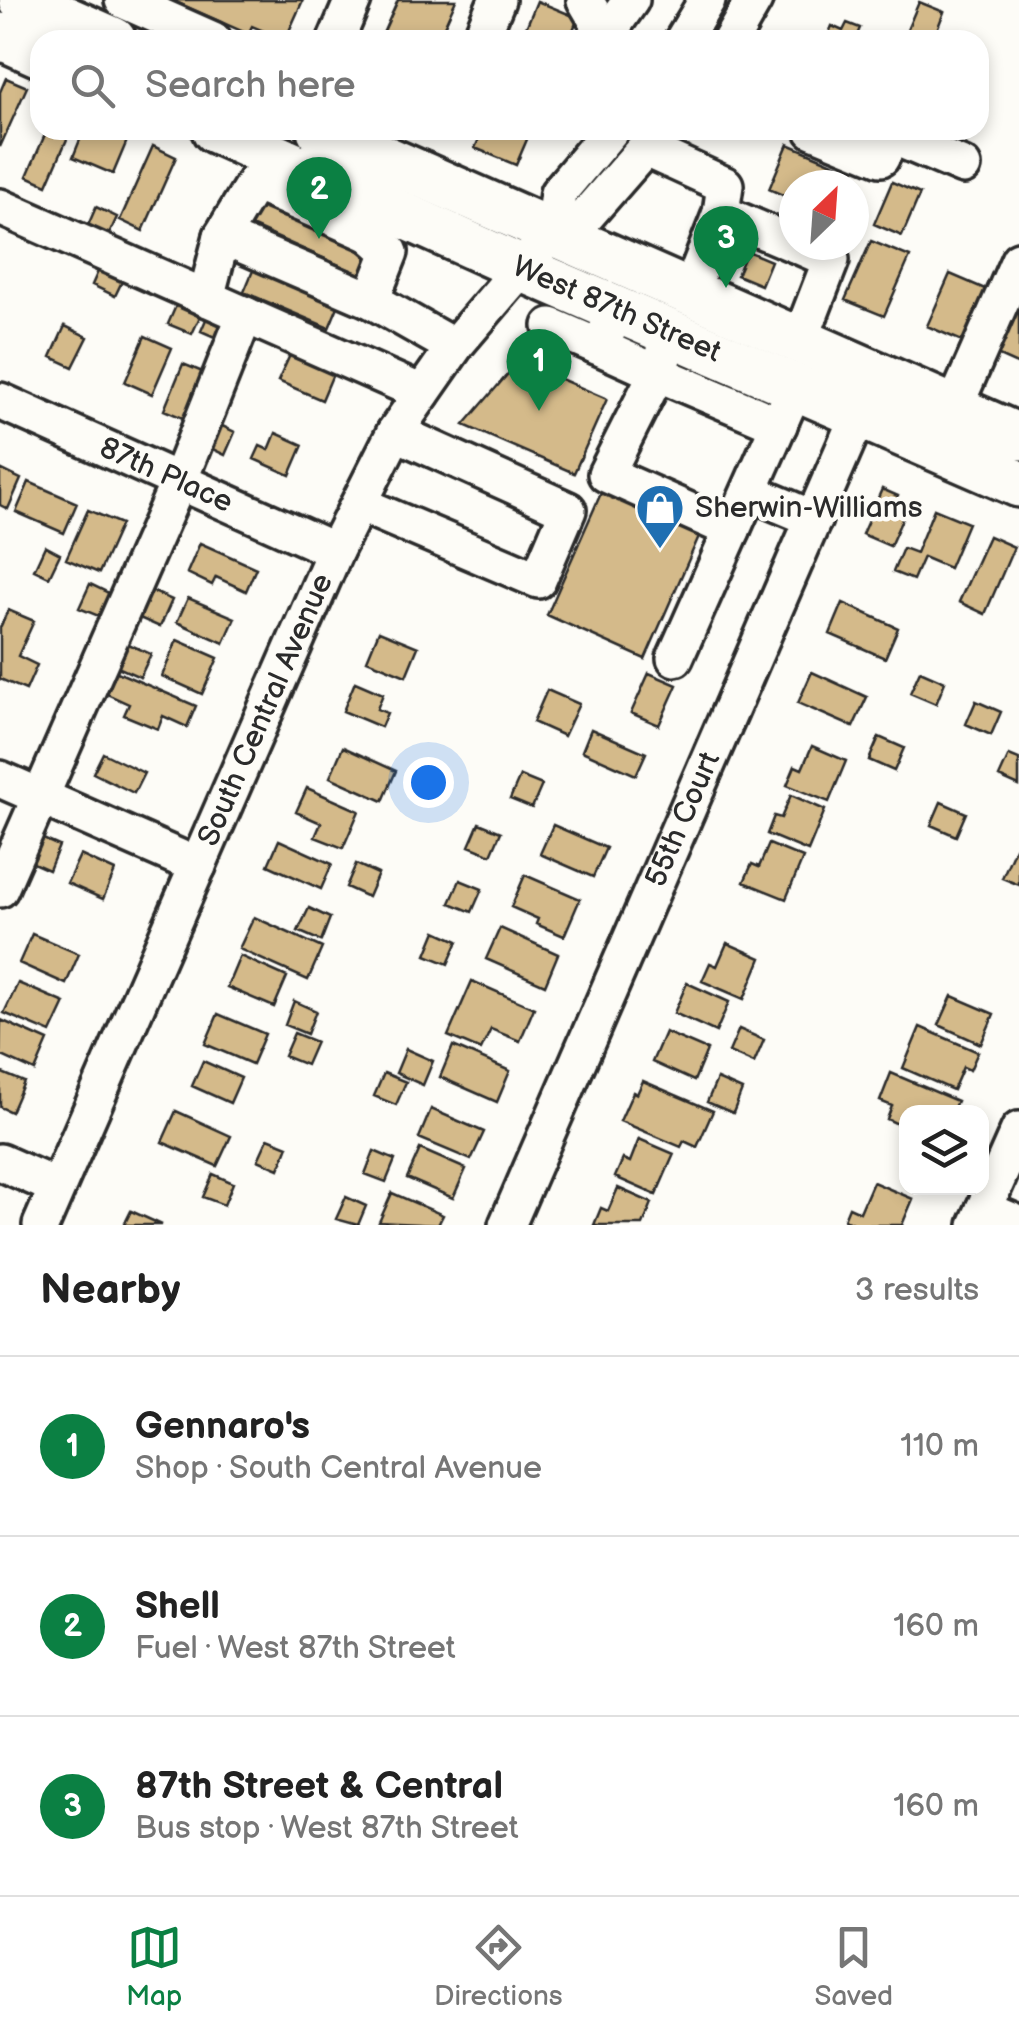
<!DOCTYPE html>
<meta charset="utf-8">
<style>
body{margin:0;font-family:"Balsamiq Sans",sans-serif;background:#f6f6f6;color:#222}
.controls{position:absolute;right:30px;bottom:30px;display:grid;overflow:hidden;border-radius:20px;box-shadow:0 5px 15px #0003}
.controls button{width:90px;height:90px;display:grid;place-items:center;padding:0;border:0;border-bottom:2px solid #e0e0e0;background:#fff;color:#222;font:50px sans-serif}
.compass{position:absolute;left:779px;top:170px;width:90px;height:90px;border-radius:50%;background:#fff;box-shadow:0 5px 15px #0003;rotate:25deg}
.you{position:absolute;left:428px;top:782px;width:35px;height:35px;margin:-25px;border:8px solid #fff;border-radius:50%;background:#1a73e8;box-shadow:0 0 0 15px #1a73e833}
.badge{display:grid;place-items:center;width:65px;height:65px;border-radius:50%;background:#0b8043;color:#fff;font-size:32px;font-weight:700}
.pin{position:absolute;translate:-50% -82px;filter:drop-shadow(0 2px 5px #0008)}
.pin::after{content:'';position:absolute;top:52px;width:35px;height:30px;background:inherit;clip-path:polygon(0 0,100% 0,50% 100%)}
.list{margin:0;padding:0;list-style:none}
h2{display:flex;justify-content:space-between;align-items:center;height:130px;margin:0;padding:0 40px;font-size:42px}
h2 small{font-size:32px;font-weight:400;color:#767676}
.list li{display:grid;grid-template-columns:65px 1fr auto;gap:30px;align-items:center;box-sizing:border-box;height:180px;padding:0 40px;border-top:2px solid #e0e0e0}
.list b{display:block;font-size:38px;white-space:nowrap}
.list p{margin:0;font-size:32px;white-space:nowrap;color:#767676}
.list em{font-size:32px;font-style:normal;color:#767676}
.icon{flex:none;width:55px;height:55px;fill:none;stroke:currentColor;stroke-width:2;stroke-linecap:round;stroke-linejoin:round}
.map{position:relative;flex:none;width:1019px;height:1225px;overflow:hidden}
.search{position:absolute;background:#fff;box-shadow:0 5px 15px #0003;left:30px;right:30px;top:30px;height:110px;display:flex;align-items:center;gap:25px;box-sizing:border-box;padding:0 35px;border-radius:30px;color:#767676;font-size:38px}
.sheet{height:670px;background:#fff}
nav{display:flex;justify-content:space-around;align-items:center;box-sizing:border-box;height:140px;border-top:2px solid #e0e0e0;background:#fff;font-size:28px;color:#767676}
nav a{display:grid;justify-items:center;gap:5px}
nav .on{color:#0b8043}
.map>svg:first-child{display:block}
.building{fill:#d4ba8a;stroke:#2b2b2b;stroke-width:2.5}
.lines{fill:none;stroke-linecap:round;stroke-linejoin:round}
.minor-casing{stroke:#2b2b2b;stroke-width:42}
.major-casing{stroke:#2b2b2b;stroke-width:52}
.minor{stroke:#fdfcf7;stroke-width:35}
.major{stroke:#fdfcf7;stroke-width:45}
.labels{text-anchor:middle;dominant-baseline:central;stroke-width:9;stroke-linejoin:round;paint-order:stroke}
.street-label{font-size:30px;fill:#2b2b2b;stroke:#fdfcf7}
.poi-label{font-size:30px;fill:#2b2b2b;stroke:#fdfcf7;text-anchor:start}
</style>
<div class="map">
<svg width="1019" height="1225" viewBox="0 0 1019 1225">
<rect width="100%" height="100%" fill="#fdfcf7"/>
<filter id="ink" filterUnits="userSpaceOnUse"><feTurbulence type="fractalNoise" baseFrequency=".01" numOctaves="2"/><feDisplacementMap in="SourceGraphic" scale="20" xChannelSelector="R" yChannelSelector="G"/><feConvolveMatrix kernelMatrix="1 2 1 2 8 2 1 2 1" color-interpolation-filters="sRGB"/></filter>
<g filter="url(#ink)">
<path class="building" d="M171,0H303L285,40L252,26L248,34Z
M398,0H456L438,40H380Z
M537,1L578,18L569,40H521Z
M919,2L944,12L933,40H916L918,34L907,30Z
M847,23L860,28L855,40H826L832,26L843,31Z
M6,78L27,87L0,147V92Z
M47,130H71L47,185L27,176Z
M84,130H116L129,136L113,174L73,157Z
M483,130H531L516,165L475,148Z
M788,144L847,169L840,185H794V200L769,189Z
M153,146L176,157L143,231L120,220Z
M892,182L920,194L902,236L874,224Z
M264,197L388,252L375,281L251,226Z
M96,207L117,217L107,239L86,230Z
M871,241L910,257L884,316L845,300Z
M747,251L771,261L761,285L737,275Z
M103,260L127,271L115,296L92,285Z
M257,261L342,297L329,328L244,292Z
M950,274L992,292L969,344L927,326Z
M1019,284V365L990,352Z
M179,299L203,310L192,334L168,324Z
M210,310L233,320L224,341L201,331Z
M65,326L88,337L73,367L51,357Z
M145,336L172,348L152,394L125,382Z
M290,355L333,374L322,400L278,381Z
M519,361L607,399L574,473L464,425Z
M183,364L210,375L190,421L164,410Z
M216,423L235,432L225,455L206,446Z
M276,433L303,445L290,475L254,459L260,446L269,450Z
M0,469L21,479L8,509L0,505Z
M29,482L77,503L64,533L16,512Z
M882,489L898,496L895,503L907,508L890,546L862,534Z
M602,491L700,534L645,659L547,615Z
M934,509L968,523L949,568L923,557L913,580L893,572L903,548L916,553Z
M88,510L121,524L99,573L66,559Z
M989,536L1014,547L985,614L959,602Z
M200,543L256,568L246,591L216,577L212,585L187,573Z
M45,546L60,554L49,577L34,570Z
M90,584L111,594L101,617L79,608Z
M147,589L172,600L160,627L135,616Z
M188,598L235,618L224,643L177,622Z
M843,603L898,628L885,658L830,634Z
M8,610L34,621L18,656L37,665L26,690L0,679V628Z
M379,631L418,647L406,676L367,660Z
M177,640L218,658L202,694L162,676Z
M124,642L151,654L140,677L113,665Z
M108,668L196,706L187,727L163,716L158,729L124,715L129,704L98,690Z
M920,671L945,682L936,704L910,693Z
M812,672L867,697L853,727L798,703Z
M649,673L677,685L659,725L631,713Z
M355,682L383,694L377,709L387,713L381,727L343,711Z
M547,690L579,704L564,736L533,722Z
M976,701L1001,712L991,735L966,724Z
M591,729L646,753L636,775L582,751Z
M879,737L904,748L894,771L869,760Z
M812,746L846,761L829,802L787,785L795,766L802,769Z
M343,747L396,771L383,801L330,777Z
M103,753L144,773L134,793L93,773Z
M1009,755L1019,759V786L999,777Z
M418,765L440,774L430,797L408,788Z
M520,776L542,785L532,808L510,799Z
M307,788L359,811L343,848L315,837L321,823L296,812Z
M791,795L825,810L808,851L767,834L774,816L781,818Z
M941,802L966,813L956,836L931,825Z
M479,823L501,832L491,855L469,846Z
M553,825L606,848L593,877L540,854Z
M34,835L59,846L49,870L24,859Z
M279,840L332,864L321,889L268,865Z
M769,844L803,858L786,899L744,882L752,864L759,867Z
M1015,848L1019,850V885L1002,878Z
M80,855L115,871L103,899L67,883Z
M356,864L378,874L368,897L346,887Z
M525,875L580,899L564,936L536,924L538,919L511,907Z
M460,880L482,889L472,912L450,903Z
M309,908L330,918L321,941L298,931Z
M254,917L322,948L308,980L239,949Z
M500,928L558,954L545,985L486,959Z
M436,931L458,941L448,964L426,955Z
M32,934L79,954L66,984L19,963Z
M727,943L761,958L744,999L702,981L710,963L717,966Z
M240,956L287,977L274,1007L227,987Z
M472,981L534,1008L520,1041L491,1029L481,1050L448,1036Z
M18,983L65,1003L51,1033L4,1013Z
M687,983L729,1002L716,1032L674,1013Z
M952,996L994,1014L981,1044L939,1025Z
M294,1001L316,1011L307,1034L285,1025Z
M218,1014L265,1034L252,1064L205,1044Z
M1,1020L48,1041L35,1071L0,1055Z
M920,1027L978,1052L970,1070L963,1067L953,1090L903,1068Z
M739,1029L764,1040L754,1063L729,1052Z
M665,1032L707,1050L694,1081L652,1062Z
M294,1033L316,1042L306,1065L284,1056Z
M453,1046L510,1071L497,1102L440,1077Z
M406,1049L433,1061L423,1085L396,1073Z
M203,1061L241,1078L230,1103L192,1086Z
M0,1072L24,1082L11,1112L0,1107Z
M384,1073L406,1082L396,1105L374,1096Z
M891,1073L957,1101L952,1112H906V1128L887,1119L892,1106L880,1101Z
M717,1079L742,1090L733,1113L707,1102Z
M643,1081L713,1111L697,1147L684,1141L681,1147L620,1121L633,1092L637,1094Z
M431,1109L484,1132L471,1160L419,1138Z
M176,1111L231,1136L217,1166L162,1142Z
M268,1138L288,1146L279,1169L258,1160Z
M639,1139L674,1154L656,1195L615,1177L623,1159L630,1162Z
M420,1149L466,1169L453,1198L407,1178Z
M374,1151L395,1160L386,1182L365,1174Z
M213,1174L233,1183L224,1205L203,1197Z
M873,1182L913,1199L902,1225H857L844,1219L849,1207L860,1212Z
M618,1188L652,1203L643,1225H594L601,1208L608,1211Z
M392,1193L443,1215L438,1225L379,1222Z
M346,1197L366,1206L358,1225L336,1219Z
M131,1211L162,1225H124Z"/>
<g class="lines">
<g class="minor-casing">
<g id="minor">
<path d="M123,0L213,40"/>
<path d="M585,0L606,36"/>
<path d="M336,40L353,0"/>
<path d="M480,40L497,0"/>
<path d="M603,40L631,0"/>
<path d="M683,40L707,0"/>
<path d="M731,40L754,0"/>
<path d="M813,130L881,158L892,136L963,166"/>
<path d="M646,149L725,185L721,213"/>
<path d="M300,179L291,199L370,234L376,215"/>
<path d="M291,199L254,183L222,236L371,300"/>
<path d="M0,207L422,393"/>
<path d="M553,231L558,193L611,130"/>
<path d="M370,234L390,252L371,300L454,347"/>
<path d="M797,245L831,260L800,340"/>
<path d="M690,292L721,213L794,244"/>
<path d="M206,298L222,236"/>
<path d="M551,326L597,346L609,328"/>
<path d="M597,346L657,373L665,352"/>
<path id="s1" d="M0,401L335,551"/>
<path d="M954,408L1019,260"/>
<path d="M750,492L814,519"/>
<path d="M359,504L538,580L568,510L395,432"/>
<path d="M732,530L787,406"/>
<path d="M675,658L732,530L606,474L657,373L779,425"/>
<path d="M0,779L198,866"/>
<path d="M0,889L179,481L245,315"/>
<path d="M0,1162L57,1187"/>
<path d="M984,1209L1019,1224"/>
<path id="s2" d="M41,1225L335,551L395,432L457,343L553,231L585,217L661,130"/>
<path id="s3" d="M507,1225L859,414"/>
<path d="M977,1225L1019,1130"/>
</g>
</g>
<g class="major-casing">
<g id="major">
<path d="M22,0L113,40"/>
<path d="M0,36L40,54"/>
<path id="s4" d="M215,130L521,268L1019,484"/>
<path d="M320,130L1019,437"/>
</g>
</g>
<use href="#minor" class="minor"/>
<use href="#major" class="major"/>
</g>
</g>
<defs>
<g id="shop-pin" transform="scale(2.5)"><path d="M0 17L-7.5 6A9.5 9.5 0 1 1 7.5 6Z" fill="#1f6fb2" stroke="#fdfcf7"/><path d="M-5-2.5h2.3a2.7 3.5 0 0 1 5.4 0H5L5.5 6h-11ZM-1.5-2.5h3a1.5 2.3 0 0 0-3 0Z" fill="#fff"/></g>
</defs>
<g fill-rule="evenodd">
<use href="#shop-pin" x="660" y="508"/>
</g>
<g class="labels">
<g class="street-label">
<text stroke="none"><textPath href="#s4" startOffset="440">West 87th Street</textPath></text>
<text stroke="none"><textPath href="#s1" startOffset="182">87th Place</textPath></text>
<text stroke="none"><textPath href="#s2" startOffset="562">South Central Avenue</textPath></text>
<text stroke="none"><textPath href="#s3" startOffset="442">55th Court</textPath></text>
</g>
<g class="poi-label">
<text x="695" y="508">Sherwin-Williams</text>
</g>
</g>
</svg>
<div class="controls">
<button><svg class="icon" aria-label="layers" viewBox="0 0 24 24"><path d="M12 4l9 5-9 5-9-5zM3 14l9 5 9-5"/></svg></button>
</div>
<svg class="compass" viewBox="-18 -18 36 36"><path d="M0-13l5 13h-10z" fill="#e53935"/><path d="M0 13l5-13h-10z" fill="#767676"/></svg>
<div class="you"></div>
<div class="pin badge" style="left:539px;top:411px">1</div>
<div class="pin badge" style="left:319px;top:239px">2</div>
<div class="pin badge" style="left:726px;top:288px">3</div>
<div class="search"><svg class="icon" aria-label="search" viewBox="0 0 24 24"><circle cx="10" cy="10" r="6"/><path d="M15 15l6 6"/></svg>Search here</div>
</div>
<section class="sheet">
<h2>Nearby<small>3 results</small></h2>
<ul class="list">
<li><span class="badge">1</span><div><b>Gennaro's</b><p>Shop · South Central Avenue</p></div><em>110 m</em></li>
<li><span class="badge">2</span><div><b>Shell</b><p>Fuel · West 87th Street</p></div><em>160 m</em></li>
<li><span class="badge">3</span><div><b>87th Street &amp; Central</b><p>Bus stop · West 87th Street</p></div><em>160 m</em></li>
</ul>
</section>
<nav>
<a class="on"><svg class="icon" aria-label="map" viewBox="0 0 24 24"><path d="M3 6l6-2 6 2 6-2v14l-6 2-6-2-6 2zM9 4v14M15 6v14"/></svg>Map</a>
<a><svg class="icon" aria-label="directions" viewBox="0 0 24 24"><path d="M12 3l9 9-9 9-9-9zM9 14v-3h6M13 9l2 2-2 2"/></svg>Directions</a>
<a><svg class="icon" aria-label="saved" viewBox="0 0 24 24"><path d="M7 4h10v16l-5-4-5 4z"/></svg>Saved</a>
</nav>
